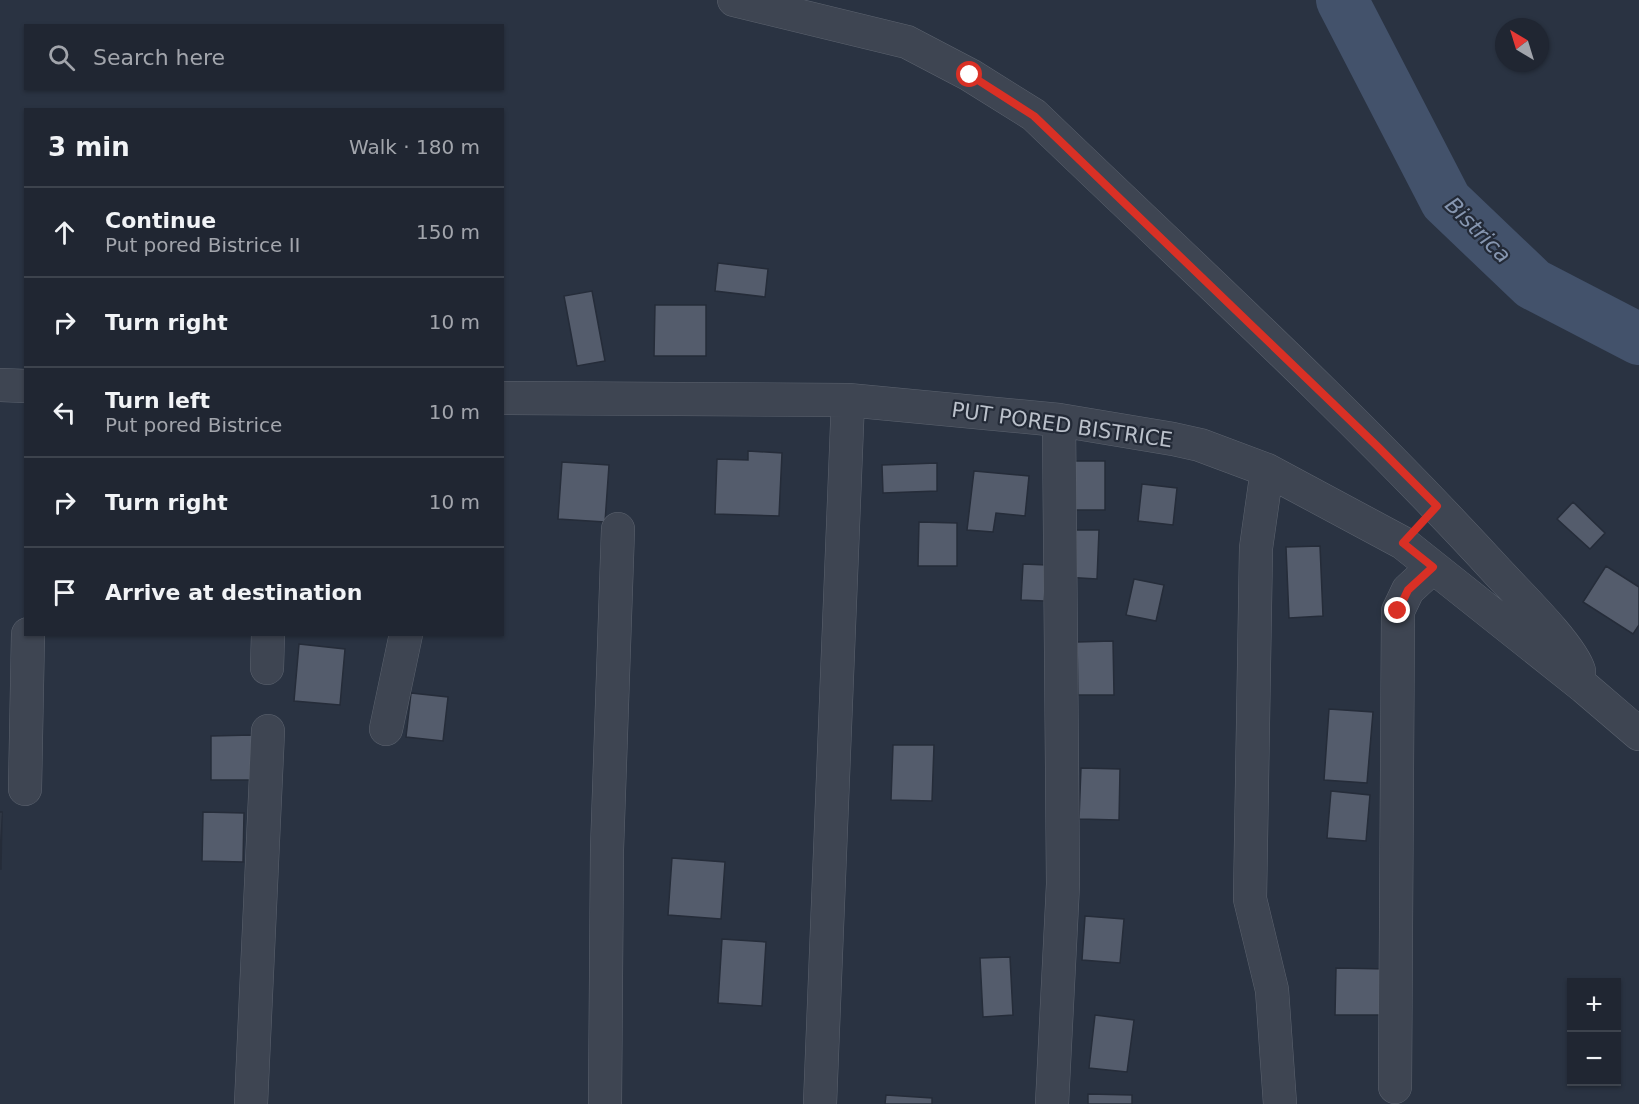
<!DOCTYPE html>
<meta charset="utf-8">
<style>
body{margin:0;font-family:"DejaVu Sans",sans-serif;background:#2d323e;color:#f1f3f6}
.controls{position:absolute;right:18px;bottom:18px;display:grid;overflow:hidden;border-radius:0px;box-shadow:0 2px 4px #0004}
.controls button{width:54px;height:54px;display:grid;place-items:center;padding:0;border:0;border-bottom:2px solid #3d434d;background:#202632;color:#f1f3f6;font:30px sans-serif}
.compass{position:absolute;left:1495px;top:18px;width:54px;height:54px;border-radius:50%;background:#202632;box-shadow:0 2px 4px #0004;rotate:322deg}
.stop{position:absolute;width:18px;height:18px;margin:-14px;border:4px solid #d93025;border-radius:50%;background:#fff}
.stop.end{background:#d93025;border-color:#fff;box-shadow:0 2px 6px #0008}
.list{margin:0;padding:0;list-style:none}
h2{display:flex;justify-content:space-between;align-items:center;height:78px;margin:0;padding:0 24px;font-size:26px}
h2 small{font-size:20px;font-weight:400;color:#a2a5ac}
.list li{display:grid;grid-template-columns:39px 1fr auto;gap:18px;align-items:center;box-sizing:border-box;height:90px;padding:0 24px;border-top:2px solid #3d434d}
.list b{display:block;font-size:22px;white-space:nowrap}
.list p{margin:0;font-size:20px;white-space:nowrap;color:#a2a5ac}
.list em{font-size:20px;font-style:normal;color:#a2a5ac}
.icon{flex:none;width:33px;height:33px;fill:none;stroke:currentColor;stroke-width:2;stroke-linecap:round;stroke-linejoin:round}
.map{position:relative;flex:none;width:1639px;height:1104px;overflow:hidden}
.search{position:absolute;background:#202632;box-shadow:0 2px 4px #0004;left:24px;top:24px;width:480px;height:66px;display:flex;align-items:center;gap:15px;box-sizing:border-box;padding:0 21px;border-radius:0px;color:#a2a5ac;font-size:22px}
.panel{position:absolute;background:#202632;box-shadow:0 2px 4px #0004;left:24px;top:108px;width:480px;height:528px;border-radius:0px}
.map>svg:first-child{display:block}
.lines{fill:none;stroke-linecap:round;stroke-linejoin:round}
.river{stroke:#43526b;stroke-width:52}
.building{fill:#545c6c;stroke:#252c39;stroke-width:1.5}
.minor-casing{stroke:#5c636f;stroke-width:34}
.minor{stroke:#3e4552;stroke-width:33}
.route{stroke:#d93025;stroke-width:8}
.labels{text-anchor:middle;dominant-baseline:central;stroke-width:4.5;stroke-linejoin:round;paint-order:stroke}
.street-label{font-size:21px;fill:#bbc1cb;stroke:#232a37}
.water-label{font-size:22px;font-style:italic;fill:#8696b0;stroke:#232a37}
</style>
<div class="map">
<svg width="1639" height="1104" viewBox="0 0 1639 1104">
<rect width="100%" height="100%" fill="#2a3342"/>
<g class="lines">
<path class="river" d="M1342,0L1446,201L1533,284L1639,339"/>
</g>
<path class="building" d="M718,263L768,269L765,297L715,291Z
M592,291L605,361L577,366L564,296Z
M655,305H706V356H654Z
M748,451L782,453L779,516L715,514L717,459L748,460Z
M1069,461H1105V510H1069Z
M562,462L609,465L605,522L558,519Z
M937,463V491L883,493L882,465Z
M974,471L1029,476L1025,516L996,513L993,532L967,530Z
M1142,484L1177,488L1173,525L1138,521Z
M1573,502L1605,533L1590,549L1557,519Z
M919,522L957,523V566H918Z
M1066,530H1099L1097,579L1064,577Z
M1320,546L1323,616L1289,618L1286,547Z
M1023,564L1047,565L1044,601L1021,600Z
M1606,566L1639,587V625L1633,634L1583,602Z
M1134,579L1164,585L1156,621L1126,615Z
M1113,641L1114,695H1078L1077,642Z
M299,644L345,649L340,705L294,701Z
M411,693L448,697L443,741L406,737Z
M1329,709L1373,712L1367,783L1324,780Z
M252,735L253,780H211V736Z
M893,745H934L932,801L891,800Z
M1081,768L1120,769L1119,820L1079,819Z
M1331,791L1370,795L1366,841L1327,838Z
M0,812H2L1,869H0Z
M203,812L244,813L243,862L202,861Z
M672,858L725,862L721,919L668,915Z
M1085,916L1124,919L1120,963L1082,960Z
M722,939L766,942L762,1006L718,1003Z
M1010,957L1013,1015L983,1017L980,958Z
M1336,968L1388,969L1387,1015H1335Z
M1095,1015L1134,1020L1127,1072L1089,1068Z
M1088,1094L1132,1095V1104H1088Z
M886,1095L932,1098V1104H885Z"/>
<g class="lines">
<g class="minor-casing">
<path id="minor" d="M734,0L907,42L970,75L1034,115C1190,265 1350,411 1496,570C1516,592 1572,646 1579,671
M0,385L26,386
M502,398L848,400L1059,420L1173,439L1200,445L1267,470L1403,543L1584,687L1639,734
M1267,470L1256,548L1250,899L1272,990L1280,1104
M267,668L268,634
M386,729L406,634
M25,789L28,634
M1395,1087L1398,611L1408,590L1433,567
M251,1104L268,731
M605,1104L607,850L618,529
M820,1104L848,400
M1052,1104L1063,884L1059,420"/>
</g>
<use href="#minor" class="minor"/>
</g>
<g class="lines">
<path class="route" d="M970,75L1034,116L1378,447L1437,506L1403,543L1433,567L1408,590L1398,611"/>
</g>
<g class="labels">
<g class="street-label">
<text transform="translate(1062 425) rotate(8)">PUT PORED BISTRICE</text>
</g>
<g class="water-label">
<text transform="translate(1478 230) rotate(45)">Bistrica</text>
</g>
</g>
</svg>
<div class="controls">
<button>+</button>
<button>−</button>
</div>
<svg class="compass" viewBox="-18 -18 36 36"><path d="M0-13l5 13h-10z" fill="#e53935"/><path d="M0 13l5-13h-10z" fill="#a2a5ac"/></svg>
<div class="stop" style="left:970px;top:75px"></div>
<div class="stop end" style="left:1398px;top:611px"></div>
<div class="search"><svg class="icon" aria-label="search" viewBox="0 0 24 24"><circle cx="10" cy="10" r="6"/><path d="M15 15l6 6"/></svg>Search here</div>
<section class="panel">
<h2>3 min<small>Walk · 180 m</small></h2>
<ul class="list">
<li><svg class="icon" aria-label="ahead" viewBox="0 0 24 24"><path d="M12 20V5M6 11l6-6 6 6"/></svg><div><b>Continue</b><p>Put pored Bistrice II</p></div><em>150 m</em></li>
<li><svg class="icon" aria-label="right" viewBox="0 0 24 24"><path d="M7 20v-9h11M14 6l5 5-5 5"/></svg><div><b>Turn right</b></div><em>10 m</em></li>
<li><svg class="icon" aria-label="left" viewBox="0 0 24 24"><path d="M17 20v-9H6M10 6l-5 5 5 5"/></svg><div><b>Turn left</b><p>Put pored Bistrice</p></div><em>10 m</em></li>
<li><svg class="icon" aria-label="right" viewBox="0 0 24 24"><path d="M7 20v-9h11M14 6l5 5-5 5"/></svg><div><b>Turn right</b></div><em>10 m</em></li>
<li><svg class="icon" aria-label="arrive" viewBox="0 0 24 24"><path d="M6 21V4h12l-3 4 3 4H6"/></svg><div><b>Arrive at destination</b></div></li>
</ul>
</section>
</div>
